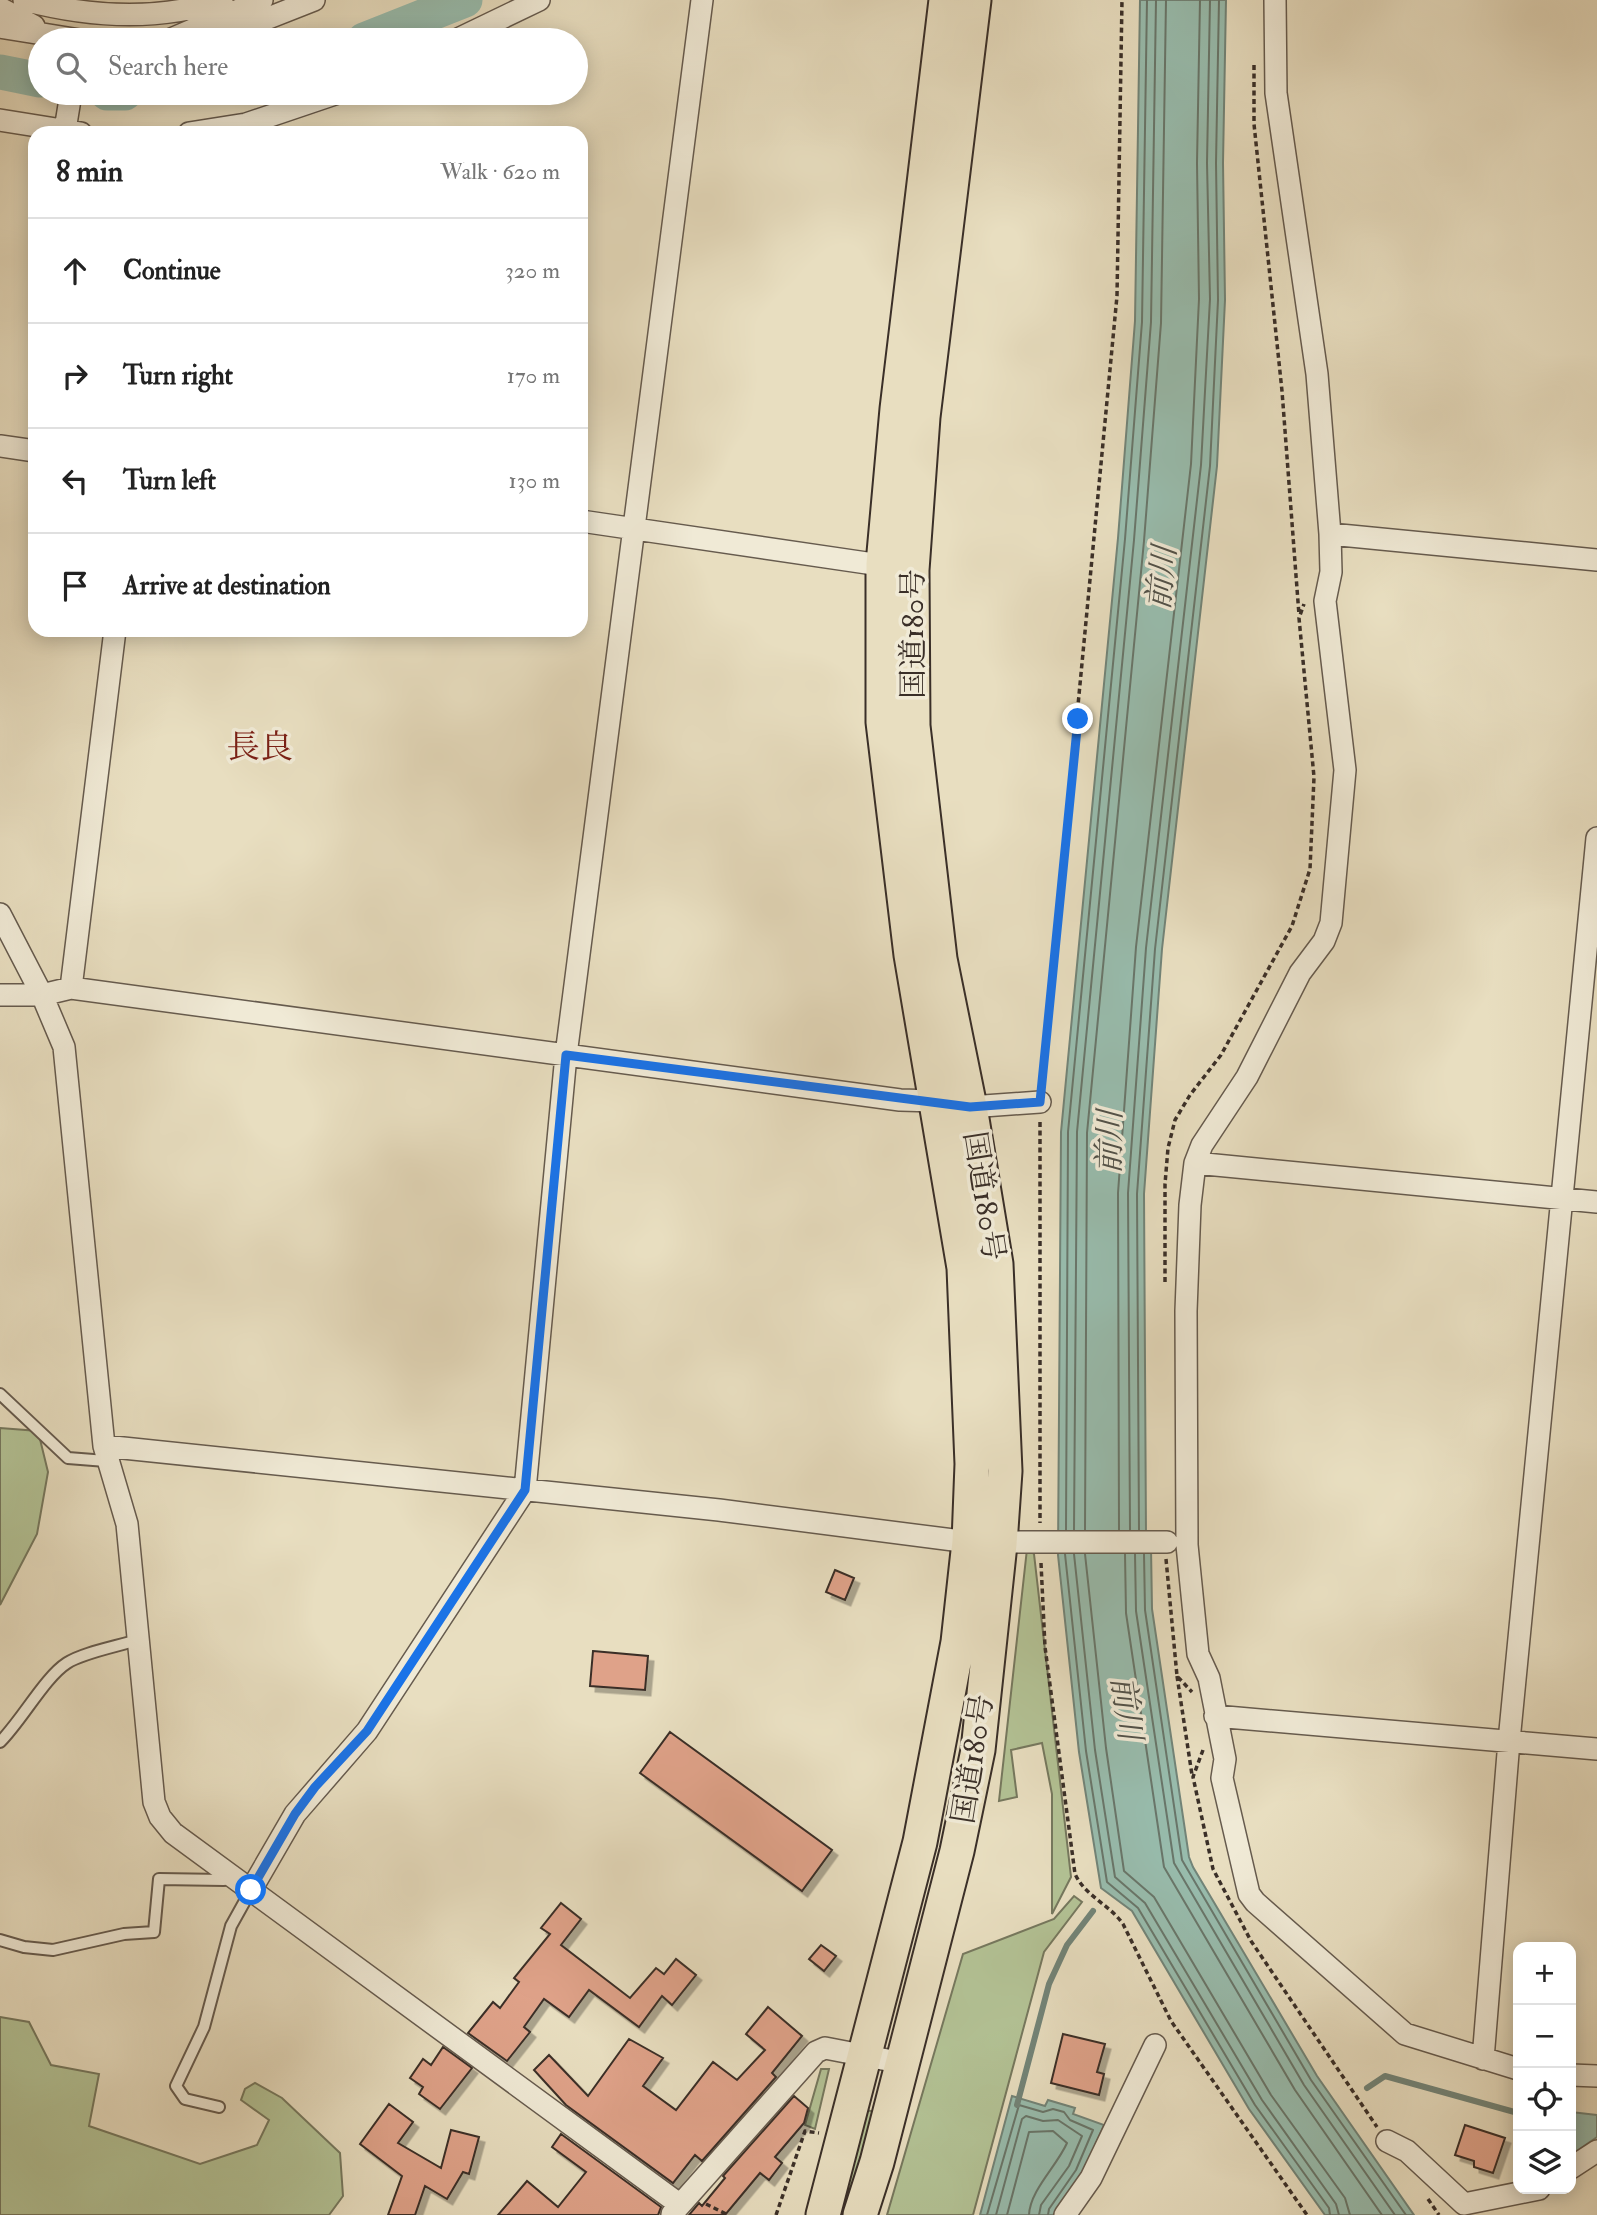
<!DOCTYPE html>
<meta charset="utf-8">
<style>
body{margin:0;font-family:"IM FELL Double Pica","Noto Serif JP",serif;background:#f2f2f2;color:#222}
.controls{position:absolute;right:21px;bottom:21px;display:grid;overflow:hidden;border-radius:14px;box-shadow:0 4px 18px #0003}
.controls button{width:63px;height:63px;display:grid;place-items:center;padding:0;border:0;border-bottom:2px solid #e0e0e0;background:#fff;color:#222;font:35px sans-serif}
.stop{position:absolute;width:21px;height:21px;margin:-16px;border:5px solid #1a73e8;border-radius:50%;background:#fff}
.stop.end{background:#1a73e8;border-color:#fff;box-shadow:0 2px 7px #0008}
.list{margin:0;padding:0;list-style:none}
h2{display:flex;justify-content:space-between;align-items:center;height:91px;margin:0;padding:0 28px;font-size:30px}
h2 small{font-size:23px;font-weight:400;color:#767676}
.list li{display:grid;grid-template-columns:46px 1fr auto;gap:21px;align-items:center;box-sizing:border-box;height:105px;padding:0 28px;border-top:2px solid #e0e0e0}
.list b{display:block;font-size:26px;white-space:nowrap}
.list em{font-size:23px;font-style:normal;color:#767676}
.icon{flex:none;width:38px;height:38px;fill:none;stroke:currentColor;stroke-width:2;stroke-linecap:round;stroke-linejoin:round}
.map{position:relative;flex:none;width:1597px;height:2215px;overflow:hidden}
.search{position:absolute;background:#fff;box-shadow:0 4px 18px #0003;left:28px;top:28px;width:560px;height:77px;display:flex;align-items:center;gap:18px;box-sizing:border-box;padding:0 24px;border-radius:38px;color:#767676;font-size:26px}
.panel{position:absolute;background:#fff;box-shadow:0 4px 18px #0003;left:28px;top:126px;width:560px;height:511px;border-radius:21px}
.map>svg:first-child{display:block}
.green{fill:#b3c295;stroke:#76785e;stroke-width:2}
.water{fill:#98bcad;stroke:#728478;stroke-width:2}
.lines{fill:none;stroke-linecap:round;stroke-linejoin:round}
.shore{stroke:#69766a;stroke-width:2}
.stream{stroke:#728478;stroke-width:6}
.river{stroke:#98bcad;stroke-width:35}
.building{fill:#dfa289;stroke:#3a2f28;stroke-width:2;filter:url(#shadow)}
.service-casing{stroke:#665b4e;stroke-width:14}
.minor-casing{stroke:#665b4e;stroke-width:24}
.trunk-casing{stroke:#3a2f28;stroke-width:37}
.path{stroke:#3a2f28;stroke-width:3.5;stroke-dasharray:5 3.5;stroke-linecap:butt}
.service{stroke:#f0ead6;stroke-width:10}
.minor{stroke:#f0ead6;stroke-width:21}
.trunk{stroke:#e8dec0;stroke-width:33}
.route{stroke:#1a73e8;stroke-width:9}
.labels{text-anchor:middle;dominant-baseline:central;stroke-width:7;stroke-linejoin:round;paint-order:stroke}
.street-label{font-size:30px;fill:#3a2f28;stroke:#f0ead6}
.water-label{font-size:32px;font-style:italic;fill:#525249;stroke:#f0ead6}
.quarter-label{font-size:33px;fill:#7a1f14;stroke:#f0ead6}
</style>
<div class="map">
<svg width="1597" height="2215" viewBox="0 0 1597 2215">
<defs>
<filter id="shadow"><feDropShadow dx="5.5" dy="5.5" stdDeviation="0" flood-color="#0004"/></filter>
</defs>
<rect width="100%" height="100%" fill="#e8dec0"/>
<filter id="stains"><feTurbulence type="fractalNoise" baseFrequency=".00286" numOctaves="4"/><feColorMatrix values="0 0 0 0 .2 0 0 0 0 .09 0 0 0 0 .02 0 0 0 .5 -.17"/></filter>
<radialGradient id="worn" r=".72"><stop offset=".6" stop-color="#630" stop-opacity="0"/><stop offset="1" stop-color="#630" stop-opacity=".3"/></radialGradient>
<path class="green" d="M0,1428L38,1431L48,1472L37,1534L0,1605Z
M1027,1549L1034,1554L1071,1877L1052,1914V1794L1042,1743L1011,1750L1017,1797L999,1801Z
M1074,1896L1082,1902L1044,1952L973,2215H887L963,1954L1054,1919Z
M0,2017L29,2022L51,2065L99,2074L89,2126L200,2164L257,2145L269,2120L241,2100L245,2089L255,2083L282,2098L340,2153L343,2196L329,2215H0Z
M821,2069H829L815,2129L805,2125Z
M862,2109L879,2113L849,2215H837Z"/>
<path class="water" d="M1140,0H1226L1223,163L1225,300L1217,466L1162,949L1144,1194L1146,1538L1151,1547L1152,1609L1189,1857L1193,1867L1317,2076L1414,2215H1325L1249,2109L1132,1911L1101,1888L1079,1752L1058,1555L1061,1132L1118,538L1135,321Z
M1012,2096L1045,2106L1048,2100L1075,2108L1073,2114L1104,2125L1083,2174L1053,2215H980Z
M1571,2112L1597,2115V2137L1571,2155Z"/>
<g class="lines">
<path class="shore" d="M1066,1530L1068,1132L1125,539L1142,322L1147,0
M1074,1530L1077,1132L1134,540L1151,322L1156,0
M1085,1530L1087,1133L1144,541L1161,323L1166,0
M1119,1530L1118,1193L1136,947L1191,464L1199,299L1197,163L1200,0
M1130,1530L1128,1193L1146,948L1201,465L1210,299L1207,163L1210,0
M1139,1530L1137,1194L1155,949L1210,466L1218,300L1216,163L1219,0
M1065,1554L1086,1751L1107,1882L1138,1908L1255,2105L1329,2208L1330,2215
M1074,1554L1095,1750L1115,1877L1145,1903L1262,2100L1336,2204L1339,2215
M1085,1554L1106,1748L1124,1871L1154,1897L1271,2095L1345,2198L1350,2215
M1125,1554L1126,1613L1164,1867L1295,2090L1382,2215
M1135,1554L1136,1611L1174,1863L1304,2085L1395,2215
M1144,1554L1145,1610L1182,1860L1311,2080L1406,2215
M987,2215L1019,2105L1043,2112L1053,2109L1064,2112L1070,2120L1093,2130L1076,2170L1049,2209L1048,2215
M996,2215L1022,2119L1026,2116L1043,2121L1058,2120L1082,2136L1069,2166L1041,2205L1039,2215
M1007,2215L1029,2132L1053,2131L1067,2143C1057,2166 1030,2190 1029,2215"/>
<path class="stream" d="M1367,2088L1385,2076L1518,2113
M1017,2105L1049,1984L1067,1945L1093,1911"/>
<path class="river" d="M364,40L465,0
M0,72L40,80
M107,93H125"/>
</g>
<path class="building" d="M835,1570L854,1578L845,1600L826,1592Z
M593,1651L648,1656L645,1690L590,1686Z
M670,1732L832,1850L802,1891L640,1773Z
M561,1903L581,1919L561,1945L630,1998L656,1968L664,1974L676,1959L696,1975L672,2005L662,1996L639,2027L589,1990L569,2017L544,1999L524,2027L530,2032L507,2061L468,2033L493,2002L500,2008L519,1982L514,1978L550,1934L541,1928Z
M821,1945L836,1956L824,1971L809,1959Z
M768,2007L802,2036L772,2073L776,2077L702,2161L695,2155L673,2183L566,2105L534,2070L549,2055L588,2096L629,2039L663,2058L643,2086L676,2110L713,2062L737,2080L765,2050L746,2034Z
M1063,2034L1105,2044L1097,2072L1104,2074L1099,2095L1051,2083Z
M443,2047L472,2068L440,2109L419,2094L423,2087L410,2078L423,2059L431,2065Z
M794,2096L808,2108L804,2123L775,2157L782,2163L769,2180L760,2173L725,2215H689L699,2203L702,2206L725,2178L723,2176Z
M389,2104L413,2122L398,2143L441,2168L451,2130L479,2137L469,2174L463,2172L447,2199L425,2186L415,2215H388L402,2176L360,2144Z
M1465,2125L1505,2138L1493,2173L1474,2167V2161L1455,2155Z
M561,2134L661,2207L658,2215H498L527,2181L558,2207L586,2172L552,2147Z"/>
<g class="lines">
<g class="service-casing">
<path id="service" d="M0,1394L68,1458L106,1461
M0,1742C22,1720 45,1677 67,1663C84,1652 120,1646 140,1639
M0,1940L24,1947L53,1950L124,1934L154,1932L159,1879L224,1880L231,1875
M219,2107L185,2099L176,2086L204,2027L231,1926L251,1890"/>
</g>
<g class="minor-casing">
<path id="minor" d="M24,0C89,17 157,22 222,0
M1275,0L1276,93L1317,374L1330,534L1331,572L1325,601L1345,770L1331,923L1324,941L1300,973L1247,1077L1202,1145L1195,1163L1190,1205L1186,1311L1187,1545L1198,1654L1209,1678L1225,1759L1222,1778L1249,1894L1255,1902L1405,2034L1518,2069
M0,8L34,26
M0,27L80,40
M169,40L262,0
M199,40L228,34L314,0
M456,40L539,0
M0,120L81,133
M65,130L71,93
M189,133L246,124L338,93
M0,446L35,451
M581,521L894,567
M1330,534L1597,560
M0,914L42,995L64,1047L104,1446L127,1524L154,1802L160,1817L173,1833L679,2204
M71,988L115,630
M0,995H42L71,988L900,1100L936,1101L970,1107L1040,1102
M1195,1163L1597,1202
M104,1446L719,1510L969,1542H1167
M1215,1716L1597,1749
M251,1890L295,1814L367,1731L525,1490L566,1055L702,0
M1483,2059L1509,1741L1597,838
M1571,2075L1597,2076
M1387,2141L1407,2151L1464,2204L1539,2189
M1571,2168L1597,2151
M672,2214L816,2052L825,2048L903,2063
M1065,2215L1091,2178L1155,2045"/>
</g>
<g class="trunk-casing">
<path id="trunk" d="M823,2215L920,1842L958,1642L969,1542L972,1464L964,1268L911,955L883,722V564L897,409L946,0
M860,2215L877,2162L957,1851L978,1750L1000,1544L1005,1471L996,1264L970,1107L940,959L913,726L912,570L923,417L974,0"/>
</g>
<path class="path" d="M1254,65V124L1282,391L1299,615
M1042,1083L1117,296L1122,0
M1040,1122V1523
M1165,1282V1184L1168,1148L1175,1120L1190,1095L1221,1055L1292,926L1310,869L1314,777L1299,618L1304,604
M1166,1559L1177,1676L1192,1692
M1041,1563L1045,1647L1075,1874C1085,1896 1110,1905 1123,1924L1171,2021L1307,2215
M1177,1676L1192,1775
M1203,1750L1193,1777L1213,1869L1251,1941L1377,2127
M1428,2199L1439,2215
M706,2204L728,2215
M776,2215L805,2131L819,2133"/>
<use href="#service" class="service"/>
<use href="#minor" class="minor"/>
<use href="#trunk" class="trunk"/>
</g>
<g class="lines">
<path class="route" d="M251,1890L295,1814L315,1787L367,1731L525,1490L566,1055L970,1107L1040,1102L1078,719"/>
</g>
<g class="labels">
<g class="street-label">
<text transform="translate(913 634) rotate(-90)">国道180号</text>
<text transform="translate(984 1196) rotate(81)">国道180号</text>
<text transform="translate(973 1759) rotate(-81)">国道180号</text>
</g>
<g class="water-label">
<text transform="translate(1162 578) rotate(-84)">前川</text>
<text transform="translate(1110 1142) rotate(-89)">前川</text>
<text transform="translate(1126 1708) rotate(82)">前川</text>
</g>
<g class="quarter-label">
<text x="260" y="747">長良</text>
</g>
</g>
<rect width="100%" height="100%" filter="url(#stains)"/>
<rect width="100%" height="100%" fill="url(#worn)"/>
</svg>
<div class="controls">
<button>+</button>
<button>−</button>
<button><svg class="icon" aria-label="locate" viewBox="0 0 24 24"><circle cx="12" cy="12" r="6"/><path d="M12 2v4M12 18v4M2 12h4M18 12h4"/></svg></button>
<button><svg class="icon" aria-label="layers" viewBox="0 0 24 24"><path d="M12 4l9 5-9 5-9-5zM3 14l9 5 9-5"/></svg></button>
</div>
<div class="stop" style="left:251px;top:1890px"></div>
<div class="stop end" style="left:1078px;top:719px"></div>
<div class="search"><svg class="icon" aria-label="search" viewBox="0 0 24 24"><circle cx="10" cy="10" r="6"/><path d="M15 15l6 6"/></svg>Search here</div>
<section class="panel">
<h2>8 min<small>Walk · 620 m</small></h2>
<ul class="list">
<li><svg class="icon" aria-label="ahead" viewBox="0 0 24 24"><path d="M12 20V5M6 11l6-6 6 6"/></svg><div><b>Continue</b></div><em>320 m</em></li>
<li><svg class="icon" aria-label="right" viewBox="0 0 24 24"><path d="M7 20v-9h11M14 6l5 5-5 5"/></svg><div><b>Turn right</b></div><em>170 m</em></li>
<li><svg class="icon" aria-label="left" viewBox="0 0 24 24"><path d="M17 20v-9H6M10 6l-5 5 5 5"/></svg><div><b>Turn left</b></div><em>130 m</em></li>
<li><svg class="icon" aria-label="arrive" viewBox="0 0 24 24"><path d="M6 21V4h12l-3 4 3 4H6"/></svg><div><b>Arrive at destination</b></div></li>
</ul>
</section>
</div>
